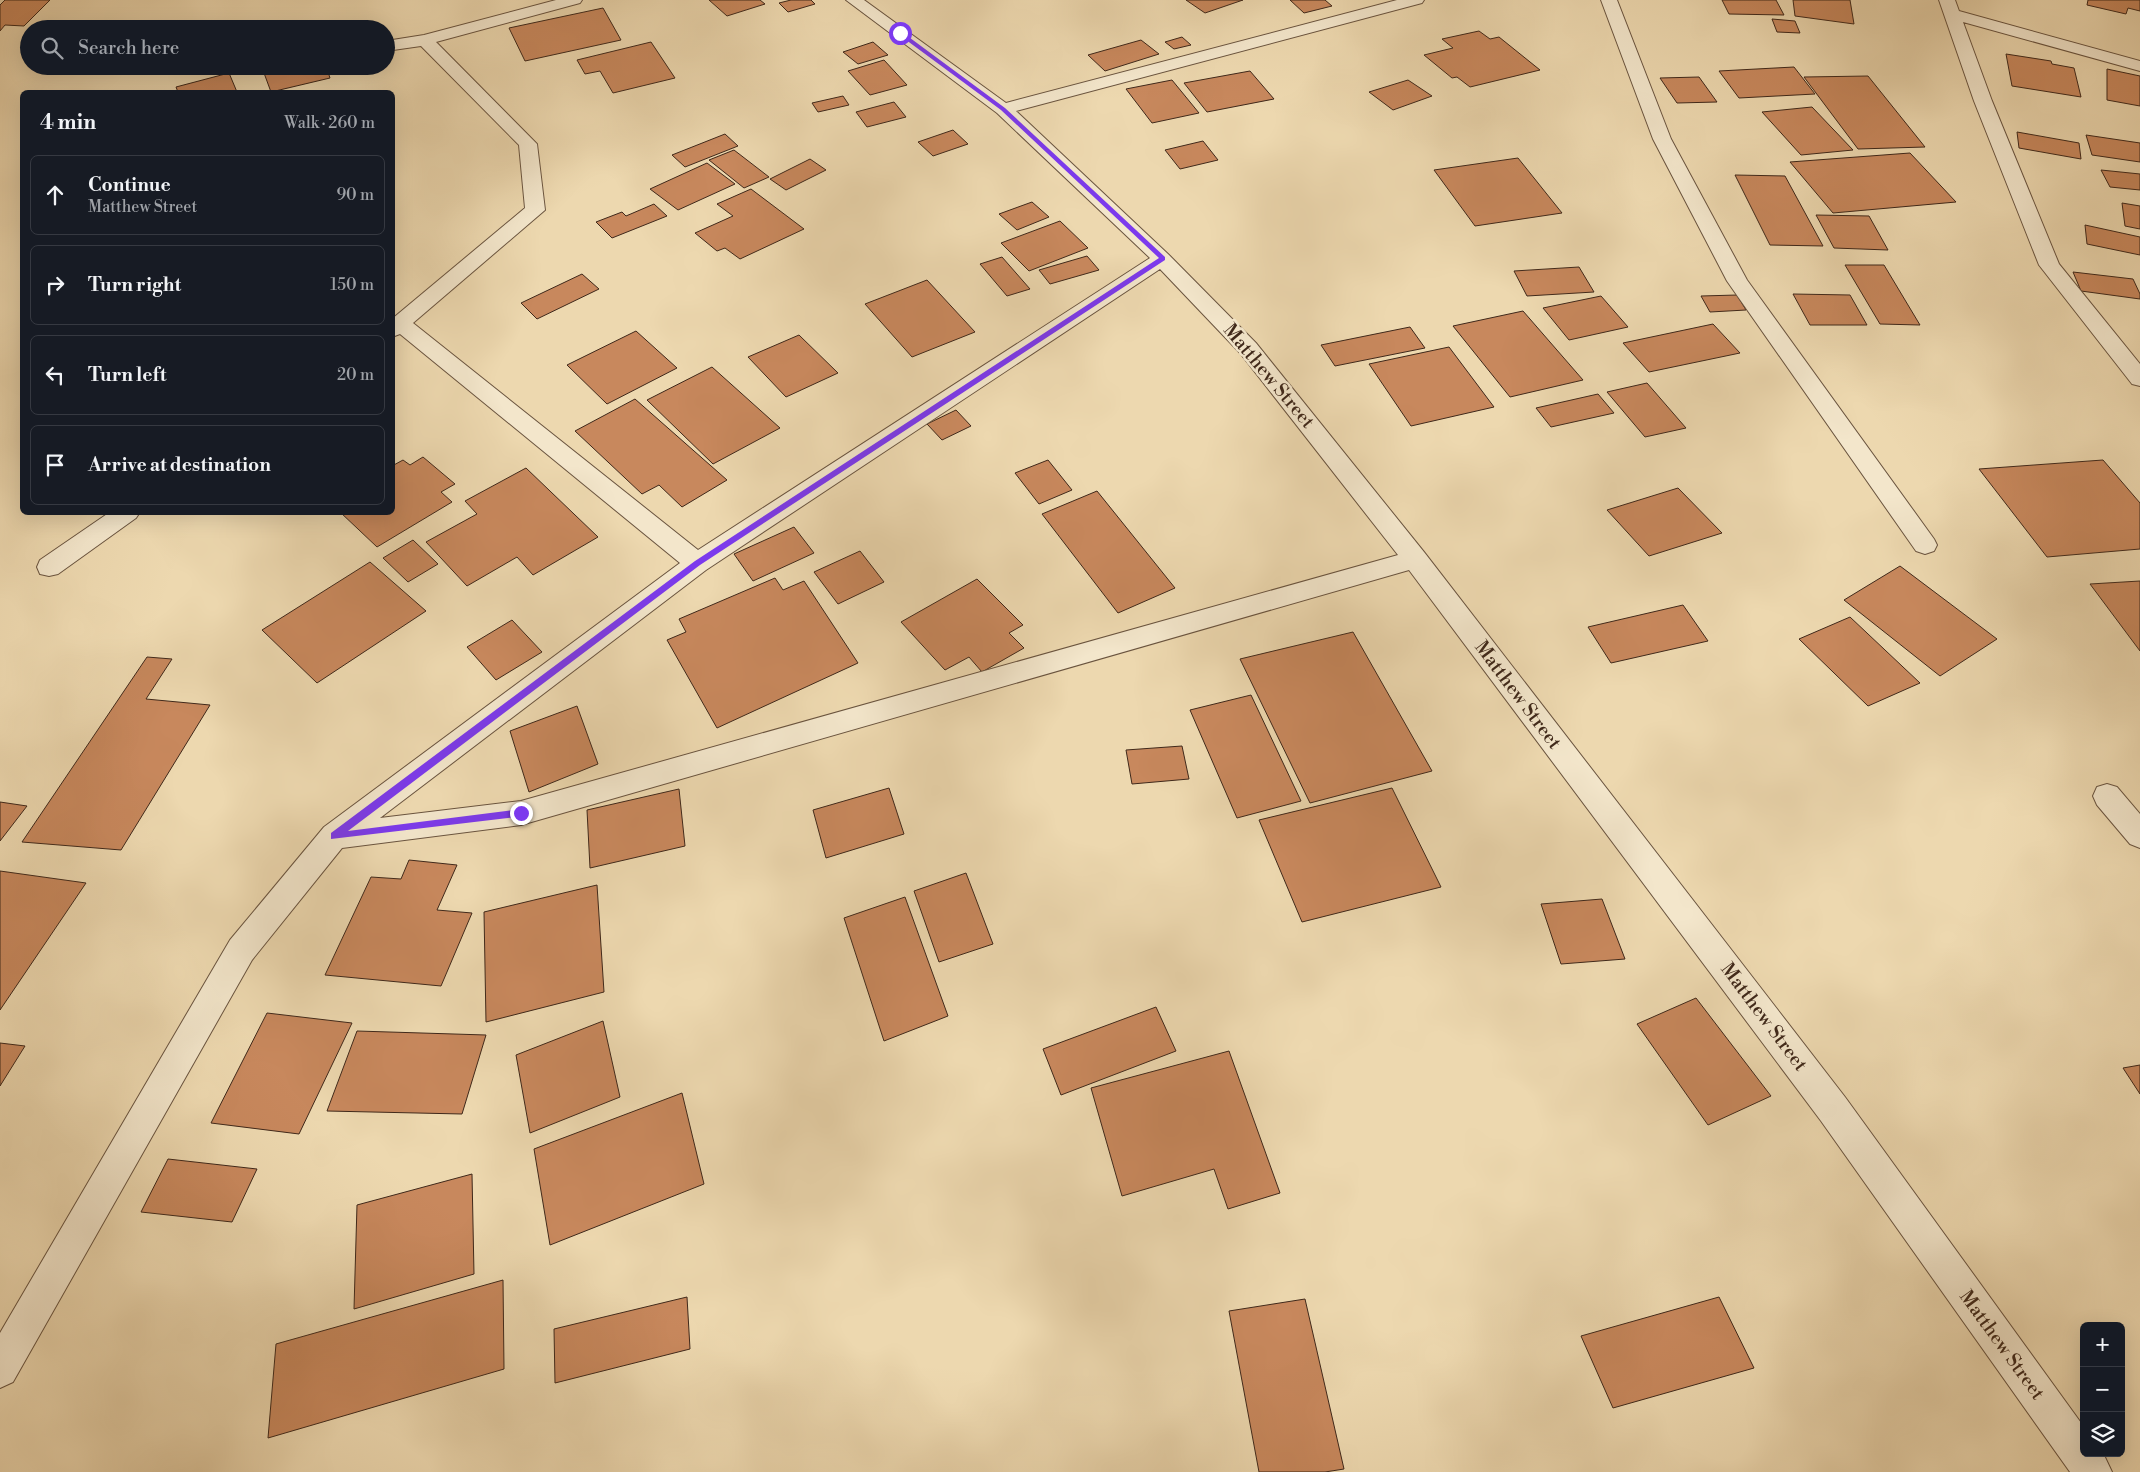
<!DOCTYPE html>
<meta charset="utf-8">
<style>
body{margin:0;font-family:"Libre Bodoni",serif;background:#20242c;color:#f1f3f6}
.controls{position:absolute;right:15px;bottom:15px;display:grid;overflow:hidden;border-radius:8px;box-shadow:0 5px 20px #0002}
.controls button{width:45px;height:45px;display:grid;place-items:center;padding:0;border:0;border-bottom:1px solid #363941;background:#171b24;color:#f1f3f6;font:25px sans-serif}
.stop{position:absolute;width:15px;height:15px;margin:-11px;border:4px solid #7c3aed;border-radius:50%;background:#fff}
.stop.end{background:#7c3aed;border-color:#fff;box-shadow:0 1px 5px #0008}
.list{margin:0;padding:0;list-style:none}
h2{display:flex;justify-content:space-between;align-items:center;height:65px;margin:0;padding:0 20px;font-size:21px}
h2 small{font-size:16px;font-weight:400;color:#9ea1a6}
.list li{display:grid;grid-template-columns:32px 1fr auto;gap:15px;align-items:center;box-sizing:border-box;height:80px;margin:0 10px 10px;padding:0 10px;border:1px solid #363941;border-radius:8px}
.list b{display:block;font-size:19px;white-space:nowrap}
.list p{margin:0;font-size:16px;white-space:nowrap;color:#9ea1a6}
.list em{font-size:16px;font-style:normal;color:#9ea1a6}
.icon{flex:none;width:28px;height:28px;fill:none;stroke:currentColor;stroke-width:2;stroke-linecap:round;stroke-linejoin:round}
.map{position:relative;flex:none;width:2140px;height:1472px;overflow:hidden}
.search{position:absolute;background:#171b24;box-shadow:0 5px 20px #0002;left:20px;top:20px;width:375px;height:55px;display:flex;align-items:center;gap:12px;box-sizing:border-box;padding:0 18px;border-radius:28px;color:#9ea1a6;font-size:19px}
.panel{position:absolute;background:#171b24;box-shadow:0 5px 20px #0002;left:20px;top:90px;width:375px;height:425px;border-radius:8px}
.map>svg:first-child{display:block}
.building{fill:#c8885d;stroke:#3f281a}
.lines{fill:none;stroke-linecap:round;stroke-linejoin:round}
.minor-casing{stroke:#6a543f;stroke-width:2}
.minor{fill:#f3e6cb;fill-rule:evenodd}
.route{fill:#7c3aed}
.labels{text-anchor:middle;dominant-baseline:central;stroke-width:5;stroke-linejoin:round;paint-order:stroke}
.street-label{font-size:19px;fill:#3f281a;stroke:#f3e6cb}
</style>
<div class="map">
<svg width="2140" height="1472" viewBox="0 0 2140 1472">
<rect width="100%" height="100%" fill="#edd8af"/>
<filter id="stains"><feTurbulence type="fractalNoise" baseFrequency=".004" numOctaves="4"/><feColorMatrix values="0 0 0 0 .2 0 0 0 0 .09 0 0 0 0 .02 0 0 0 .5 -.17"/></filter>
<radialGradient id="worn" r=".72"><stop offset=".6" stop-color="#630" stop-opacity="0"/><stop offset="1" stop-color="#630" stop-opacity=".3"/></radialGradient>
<path class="building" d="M5,0H50L24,26L5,25L0,31V5Z
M709,0H760L765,4L727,16Z
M791,0H811L815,4L788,12L779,3Z
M1186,0H1243L1205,13Z
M1290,0H1325L1332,6L1304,13Z
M1722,0H1776L1784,15L1729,14Z
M1793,0H1850L1854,24L1795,16Z
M2088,0H2140V11L2128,8L2126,14L2087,5Z
M603,8L621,40L525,61L509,28Z
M1772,19L1795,21L1800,33L1777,32Z
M1479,31L1490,39L1499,37L1540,70L1470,87L1457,77L1452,78L1424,55L1453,48L1442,39Z
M1182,37L1191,45L1174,49L1165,42Z
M1141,40L1159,54L1105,71L1088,55Z
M651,42L675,78L613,93L600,71L585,74L577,60Z
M873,42L888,55L858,64L843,52Z
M2006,54L2051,61L2052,64L2074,68L2081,97L2012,86Z
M884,60L907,85L870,95L848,71Z
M291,66H326L330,78L271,92L264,73Z
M1794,67L1815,94L1739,98L1719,71Z
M2107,69L2140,76V106L2107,100Z
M1250,71L1274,99L1207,112L1184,83Z
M229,73L237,92H178L176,87Z
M1868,76L1925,147L1858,149L1804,77Z
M1699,77L1717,102L1677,103L1660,78Z
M1172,80L1199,113L1152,123L1126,89Z
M1408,80L1432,96L1393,110L1369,92Z
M843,96L849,105L818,112L812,103Z
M894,102L906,117L867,127L856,112Z
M1812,107L1853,150L1801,155L1762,112Z
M953,130L968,144L933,156L918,142Z
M2017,132L2079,143L2081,159L2019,148Z
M725,134L738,146L685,167L672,155Z
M2086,135L2140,143V162L2092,155Z
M1203,141L1218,160L1180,169L1165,150Z
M734,150L769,177L744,188L709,160Z
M1910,153L1956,202L1833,213L1790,162Z
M1518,158L1562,213L1475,226L1434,170Z
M810,159L826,170L786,190L770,179Z
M707,163L735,184L678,210L650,189Z
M2101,170L2140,174V190L2110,187Z
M1735,175L1785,176L1823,246L1770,245Z
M751,189L804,229L740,259L725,248L717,251L695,233L733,216L717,204Z
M1032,202L1049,217L1017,230L999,214Z
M2122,203L2140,206V229L2125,226Z
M654,204L667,216L612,238L596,222L622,212L626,216Z
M1816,215L1869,216L1888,250L1834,248Z
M1060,221L1088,248L1029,271L1001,243Z
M2085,225L2140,237V255L2087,244Z
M1087,256L1099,270L1050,284L1039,270Z
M1002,257L1030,289L1007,296L980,264Z
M1845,265H1884L1920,325L1880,324Z
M1579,267L1594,292L1527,296L1514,271Z
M2073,272L2133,279L2140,294V299L2081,291Z
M582,274L599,289L537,319L521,303Z
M927,280L975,332L912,357L865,304Z
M1793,294L1850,295L1867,325H1810Z
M1737,295L1746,310L1710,312L1701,296Z
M1601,296L1628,327L1569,340L1543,308Z
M1523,311L1583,380L1510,397L1453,326Z
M1713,324L1740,353L1649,372L1623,343Z
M1410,327L1425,348L1335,366L1321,345Z
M636,331L677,368L607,404L567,365Z
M799,335L838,373L786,397L748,357Z
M1449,347L1494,407L1411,426L1369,364Z
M712,367L780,428L713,464L647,400Z
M1647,383L1686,428L1645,437L1607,392Z
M1598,394L1614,413L1551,427L1536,408Z
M635,399L727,480L682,507L659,485L642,494L575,431Z
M956,410L971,426L942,440L927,424Z
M423,457L455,484L441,492L452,502L377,547L340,512H392V466L403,460L410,465Z
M1048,460L1072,490L1039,504L1015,473Z
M2103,460L2140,503V549L2047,557L1979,469Z
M526,468L598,537L533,575L517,557L467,586L426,542L477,514L465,501Z
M1678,488L1722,533L1649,556L1607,510Z
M1097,491L1175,588L1118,613L1042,514Z
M794,527L814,553L753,581L734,554Z
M413,540L438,564L408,582L383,558Z
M860,551L884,582L838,604L814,572Z
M370,562L426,611L317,683L262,630Z
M1900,566L1997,639L1940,676L1844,600Z
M775,578L783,590L804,581L858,663L717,728L667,640L686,632L679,619Z
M977,579L1023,625L1009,633L1024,648L982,672L969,657L945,670L901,622Z
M2140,581V651L2090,584Z
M1683,605L1708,641L1611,663L1588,627Z
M1850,617L1920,683L1868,706L1799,639Z
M512,620L542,652L496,680L467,647Z
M1353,632L1432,771L1310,803L1240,659Z
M147,657L172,659L146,699L210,705L121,850L22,842Z
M1251,695L1301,801L1237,818L1190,710Z
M577,706L598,764L529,792L510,731Z
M1182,746L1189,779L1132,784L1126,750Z
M889,788L904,834L826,858L813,810Z
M1392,788L1441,887L1302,922L1259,820Z
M679,789L685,846L590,868L587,810Z
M0,802L27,806L0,841Z
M409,860L457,865L437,910L472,913L441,986L325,975L371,877L401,879Z
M0,871L86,883L0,1010Z
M966,873L993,944L939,962L914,891Z
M597,885L604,992L486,1022L484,912Z
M905,897L948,1016L884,1041L844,918Z
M1602,899L1625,959L1561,964L1541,904Z
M1696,998L1771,1096L1708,1125L1637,1024Z
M1156,1007L1176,1051L1061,1095L1043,1049Z
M267,1013L352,1023L299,1134L211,1123Z
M603,1021L620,1097L530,1133L516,1055Z
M357,1031L486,1035L462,1114L327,1111Z
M0,1043L25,1046L0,1086Z
M1229,1051L1280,1193L1228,1209L1214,1169L1122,1196L1091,1088Z
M2140,1065V1094L2123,1068Z
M682,1093L704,1184L550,1245L534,1149Z
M168,1159L257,1169L232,1222L141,1212Z
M472,1174L474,1274L354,1309L357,1205Z
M503,1280L504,1369L268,1438L276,1344Z
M687,1297L690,1349L555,1383L554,1329Z
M1719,1297L1754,1368L1613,1408L1581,1336Z
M1305,1299L1344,1469L1325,1472H1259L1229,1311Z"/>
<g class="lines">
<g class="minor-casing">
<path id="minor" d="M556,0H582L580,3L436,42L537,144L545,210L413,323L698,550L1150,258L997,113L846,0H864L1006,103L1397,0H1424L1422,3L1016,111L1169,255L1256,343L1424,552L1845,1097L2084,1427V1453H2103L2112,1472H2070L1821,1121L1409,570L521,825L342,848L252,960L13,1382L0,1388V1333L230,940L324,827L680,563L400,334L392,337V319L525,208L519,145L421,46L386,51V41L424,35ZM1160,269L1240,353L1398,555L521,801L380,818L706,570Z
M1601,0H1617L1671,139L1747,280L1934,539L1937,545L1934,551L1925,554L1916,551L1727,281L1653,139Z
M1939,0H1955L1959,11L2140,61V71L1963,22L1992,101L2059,264L2140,364V386L2132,384L2039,265L1974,101Z
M110,512H140L136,518L58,574L49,576L40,574L37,567L40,560Z
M2107,784L2117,787L2140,814V848L2130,844L2097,805L2093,796L2097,787Z"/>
</g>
<use href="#minor" class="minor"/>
</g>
<path class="route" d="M898,32H902L1005,108L1165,257V260L700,565L348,831L521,809L525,813L524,816L331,839V833L695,561L1159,258L1001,110L898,34Z"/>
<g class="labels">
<g class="street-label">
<text transform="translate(1269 376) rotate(50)">Matthew Street</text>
<text transform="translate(1518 695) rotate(53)">Matthew Street</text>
<text transform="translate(1764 1017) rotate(53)">Matthew Street</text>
<text transform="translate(2002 1345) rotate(54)">Matthew Street</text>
</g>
</g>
<rect width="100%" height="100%" filter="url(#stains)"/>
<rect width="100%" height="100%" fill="url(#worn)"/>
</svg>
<div class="controls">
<button>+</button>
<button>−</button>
<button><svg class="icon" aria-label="layers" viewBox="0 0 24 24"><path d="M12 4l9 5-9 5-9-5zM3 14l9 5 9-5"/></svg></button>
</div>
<div class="stop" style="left:900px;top:33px"></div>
<div class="stop end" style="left:521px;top:813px"></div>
<div class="search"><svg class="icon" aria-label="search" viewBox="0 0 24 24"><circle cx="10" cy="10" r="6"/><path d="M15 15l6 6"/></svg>Search here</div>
<section class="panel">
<h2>4 min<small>Walk · 260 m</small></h2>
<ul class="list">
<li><svg class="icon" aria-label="ahead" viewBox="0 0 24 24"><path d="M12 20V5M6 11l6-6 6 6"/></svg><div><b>Continue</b><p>Matthew Street</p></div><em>90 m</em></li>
<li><svg class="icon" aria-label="right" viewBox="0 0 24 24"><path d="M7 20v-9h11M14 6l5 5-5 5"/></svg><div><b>Turn right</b></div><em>150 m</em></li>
<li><svg class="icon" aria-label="left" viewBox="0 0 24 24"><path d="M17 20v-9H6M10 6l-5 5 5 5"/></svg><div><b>Turn left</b></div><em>20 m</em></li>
<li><svg class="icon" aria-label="arrive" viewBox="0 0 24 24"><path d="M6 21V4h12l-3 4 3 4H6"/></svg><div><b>Arrive at destination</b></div></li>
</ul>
</section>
</div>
